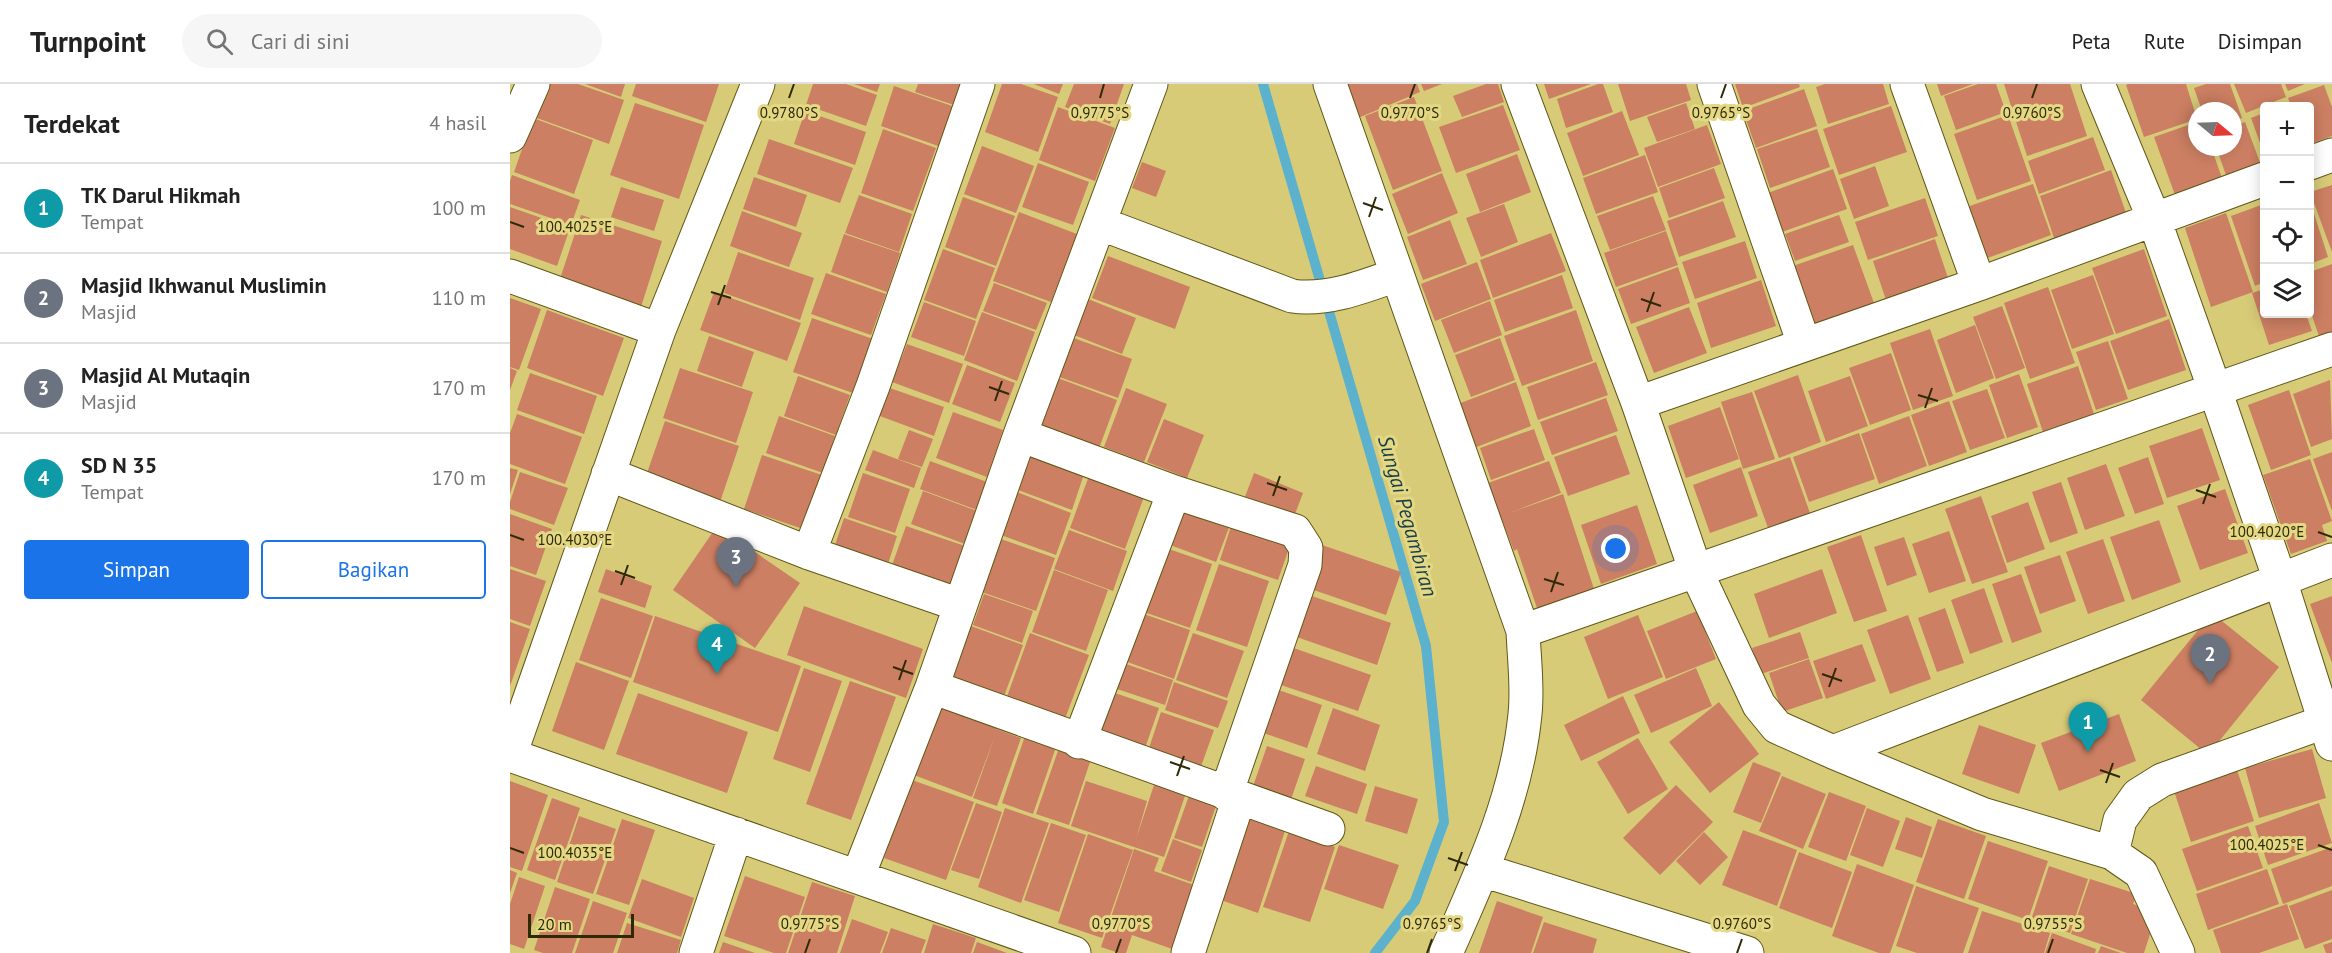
<!DOCTYPE html>
<html lang="id">
<meta charset="utf-8">
<style>
body{margin:0;font-family:"PT Sans",sans-serif;background:#f6f6f6;color:#222}
.controls{position:absolute;right:18px;top:18px;display:grid;overflow:hidden;border-radius:6px;box-shadow:0 3px 15px #0003}
.controls button{width:54px;height:54px;display:grid;place-items:center;padding:0;border:0;border-bottom:2px solid #e0e0e0;background:#fff;color:#222;font:30px sans-serif}
.compass{position:absolute;left:1678px;top:18px;width:54px;height:54px;border-radius:50%;background:#fff;box-shadow:0 3px 15px #0003;rotate:109deg}
.scale{position:absolute;left:18px;bottom:15px;width:106px;box-sizing:border-box;padding-left:6px;border:3px solid #2f2a06;border-top:0;font-size:16px;line-height:21px;white-space:nowrap;color:#2f2a06;-webkit-text-stroke:4px #e4d885;paint-order:stroke}
.you{position:absolute;left:1106px;top:465px;width:21px;height:21px;margin:-15px;border:4px solid #fff;border-radius:50%;background:#1a73e8;box-shadow:0 0 0 9px #1a73e833}
.badge{display:grid;place-items:center;width:39px;height:39px;border-radius:50%;background:#1a73e8;color:#fff;font-size:20px;font-weight:700}
.pin{position:absolute;translate:-50% -50px;filter:drop-shadow(0 2px 3px #0008)}
.pin::after{content:'';position:absolute;top:32px;width:21px;height:18px;background:inherit;clip-path:polygon(0 0,100% 0,50% 100%)}
.list{margin:0;padding:0;list-style:none}
h2{display:flex;justify-content:space-between;align-items:center;height:78px;margin:0;padding:0 24px;font-size:26px}
h2 small{font-size:20px;font-weight:400;color:#767676}
.list li{display:grid;grid-template-columns:39px 1fr auto;gap:18px;align-items:center;box-sizing:border-box;height:90px;padding:0 24px;border-top:2px solid #e0e0e0}
.list b{display:block;font-size:22px;white-space:nowrap}
.list p{margin:0;font-size:20px;white-space:nowrap;color:#767676}
.list em{font-size:20px;font-style:normal;color:#767676}
.actions{display:flex;gap:12px;padding:18px 24px}
.actions a{flex:1;padding:14px 0;border:2px solid #1a73e8;border-radius:6px;text-align:center;font-size:21px;color:#1a73e8}
.actions .main{background:#1a73e8;color:#fff}
.icon{flex:none;width:33px;height:33px;fill:none;stroke:currentColor;stroke-width:2;stroke-linecap:round;stroke-linejoin:round}
.map{position:relative;flex:none;width:1822px;height:869px;overflow:hidden}
header{display:flex;align-items:center;gap:36px;box-sizing:border-box;height:84px;padding:0 30px;background:#fff;border-bottom:2px solid #e0e0e0}
header strong{font-size:28px}
nav{display:flex;gap:33px;margin-inline-start:auto;font-size:21px}
.search{width:420px;height:54px;background:#f6f6f6;display:flex;align-items:center;gap:15px;box-sizing:border-box;padding:0 21px;border-radius:33px;color:#767676;font-size:22px}
main{display:flex}
aside{flex:1;background:#fff}
.map>svg:first-child{display:block}
.lines{fill:none;stroke-linecap:round;stroke-linejoin:round}
.stream{stroke:#5cb2cd;stroke-width:10}
.building{fill:#cc7f63}
.minor-casing{stroke:#615716;stroke-width:35}
.minor{stroke:#fff;stroke-width:33}
.ticks{fill:none;stroke:#2f2a06;stroke-width:2}
.labels{text-anchor:middle;dominant-baseline:central;stroke-width:6;stroke-linejoin:round;paint-order:stroke}
.water-label{font-size:21px;font-style:italic;fill:#173f4b;stroke:#e4d885}
.ticks-label{font-size:15px;text-anchor:middle;fill:#2f2a06;stroke:#e4d885;stroke-width:6;stroke-linejoin:round;paint-order:stroke}
</style>
<header>
<strong>Turnpoint</strong>
<div class="search"><svg class="icon" aria-label="search" viewBox="0 0 24 24"><circle cx="10" cy="10" r="6"/><path d="M15 15l6 6"/></svg>Cari di sini</div>
<nav><a>Peta</a><a>Rute</a><a>Disimpan</a></nav>
</header>
<main>
<aside>
<h2>Terdekat<small>4 hasil</small></h2>
<ul class="list">
<li><span class="badge" style="background:#0f9aa8">1</span><div><b>TK Darul Hikmah</b><p>Tempat</p></div><em>100 m</em></li>
<li><span class="badge" style="background:#6b7280">2</span><div><b>Masjid Ikhwanul Muslimin</b><p>Masjid</p></div><em>110 m</em></li>
<li><span class="badge" style="background:#6b7280">3</span><div><b>Masjid Al Mutaqin</b><p>Masjid</p></div><em>170 m</em></li>
<li><span class="badge" style="background:#0f9aa8">4</span><div><b>SD N 35</b><p>Tempat</p></div><em>170 m</em></li>
</ul>
<div class="actions"><a class="main">Simpan</a><a>Bagikan</a></div>
</aside>
<div class="map">
<svg width="1822" height="869" viewBox="0 0 1822 869">
<rect width="100%" height="100%" fill="#d7cb78"/>
<g class="lines">
<path class="stream" d="M753,0L916,562L934,738L905,817L865,869"/>
</g>
<path class="building" d="M35,0H68L114,16L99,60L24,33Z
M75,0H115L111,13Z
M126,0H209L196,38L122,12Z
M303,0H336L367,11L356,42L296,21Z
M344,0H370L367,8Z
M408,0H458L450,23L405,8Z
M492,0H511L548,13L528,68L475,48Z
M524,0H553L549,10Z
M564,0H614L600,40L555,23Z
M834,0H907L910,8L848,34Z
M911,0H932L914,7Z
M976,0H988L994,18L952,33L943,12Z
M1034,0H1081L1039,15Z
M1088,0H1093L1103,28L1056,44L1047,15Z
M1108,0H1176L1181,16L1120,37Z
M1225,0H1289L1290,3L1233,24Z
M1315,0H1373L1379,20L1318,40L1306,3Z
M1427,0H1463L1431,12Z
M1468,0H1486L1496,28L1446,46L1434,12Z
M1494,0H1560L1577,52L1517,72Z
M1618,0H1676L1687,35L1634,53L1616,1Z
M1696,0H1720L1732,34L1723,37V27H1692L1684,4Z
M1724,0H1771L1776,13L1736,29Z
M1775,0H1795L1778,7Z
M1814,1L1822,23V52L1800,60V22H1781L1778,14Z
M384,2L448,24L434,64L371,42Z
M1294,5L1307,42L1246,64L1233,27Z
M904,13L932,87L883,106L855,32Z
M125,19L194,41L169,115L100,91Z
M1176,19L1185,45L1147,58L1137,33Z
M993,21L1010,66L946,89L929,43Z
M1381,22L1397,68L1329,91L1313,45Z
M548,23L605,44L585,97L529,76Z
M295,27L356,48L345,81L284,60Z
M1112,27L1129,71L1073,92L1057,49Z
M1754,29V70L1741,34Z
M1498,31L1521,97L1467,116L1444,50Z
M23,34L83,56L64,110L4,88Z
M1687,38V63H1701L1712,94L1665,111L1644,53Z
M1735,38L1751,81L1717,94L1706,63H1723V42Z
M1197,41L1211,80L1148,103L1134,64Z
M373,45L426,64L403,127L351,109Z
M1307,45L1320,83L1260,104L1247,65Z
M1583,53L1595,86L1529,110L1518,77Z
M259,55L343,84L330,119L247,90Z
M472,62L524,82L506,129L454,110Z
M1007,70L1021,108L970,128L956,90Z
M1135,71L1148,108L1086,130L1073,94Z
M632,78L656,87L646,113L622,104Z
M528,79L579,98L563,141L512,123Z
M1365,82L1379,122L1344,135L1330,95Z
M1204,84L1215,114L1159,134L1149,104Z
M1323,85L1337,125L1269,149L1255,110Z
M1601,86L1616,129L1544,154L1530,112Z
M932,89L948,129L898,150L882,110Z
M2,91L70,116L61,141L0,120V97Z
M244,93L297,111L286,143L233,125Z
M1523,100L1541,151L1472,176L1454,124Z
M1822,101V168L1800,108Z
M111,103L154,116L144,147L101,133Z
M349,111L402,130L389,168L335,149Z
M1143,112L1156,146L1100,166L1087,132Z
M453,113L505,132L486,182L435,163Z
M1415,114L1428,152L1358,176L1345,138Z
M1213,117L1226,153L1169,173L1157,137Z
M1800,117L1818,173L1800,180Z
M994,120L1008,158L971,173L956,134Z
M1754,120V198L1745,202L1721,132Z
M0,123L60,144L47,182L0,165Z
M232,127L292,149L279,183L220,162Z
M509,128L567,150L541,218L483,197Z
M1716,129L1743,208L1701,223L1675,144Z
M71,131L152,157L131,223L49,198Z
M1329,131L1339,158L1285,177L1275,150Z
M940,136L957,180L913,196L897,153Z
M1156,147L1168,181L1106,203L1094,169Z
M1041,149L1056,187L983,214L970,176Z
M334,150L390,169L377,208L321,188Z
M1425,155L1439,197L1377,219L1363,177Z
M1235,157L1247,194L1185,215L1172,178Z
M1343,161L1364,219L1300,242L1280,183Z
M433,165L485,184L466,235L414,216Z
M1634,165L1657,232L1606,250L1582,184Z
M228,168L304,194L290,236L214,209Z
M598,172L680,203L665,245L582,214Z
M967,178L981,215L925,237L911,200Z
M1822,180V250L1810,255L1800,226V188Z
M1168,183L1180,219L1121,240L1108,205Z
M316,189L376,210L361,251L301,230Z
M1052,191L1063,224L995,248L984,216Z
M1583,191L1604,250L1562,265L1541,206Z
M1251,196L1266,242L1201,264L1187,219Z
M484,199L537,219L526,246L473,227Z
M1538,203L1565,279L1520,295L1494,219Z
M1754,205V230H1796L1802,247L1759,261L1742,209Z
M204,208L291,239L277,277L190,246Z
M0,214L31,225L9,286L0,283Z
M578,215L626,234L612,270L564,251Z
M980,217L992,251L944,269L931,236Z
M414,218L466,237L454,272L401,253Z
M1492,222L1515,284L1486,295L1463,233Z
M1179,223L1197,269L1144,289L1126,243Z
M37,226L114,254L93,312L17,284Z
M1066,226L1083,277L1012,302L994,252Z
M472,228L525,248L507,297L454,276Z
M302,234L363,255L343,309L283,288Z
M1659,235L1676,286L1618,306L1600,257Z
M1465,241L1484,294L1446,309L1427,256Z
M1420,245L1443,312L1403,326L1380,259Z
M199,252L244,268L232,303L187,287Z
M558,252L622,275L608,314L544,291Z
M990,254L1005,296L961,313L945,271Z
M1598,257L1618,315L1586,326L1566,268Z
M397,260L453,280L439,319L382,298Z
M1381,269L1401,326L1360,341L1339,284Z
M1086,278L1098,311L1028,336L1017,303Z
M457,281L505,299L490,338L442,320Z
M1568,282L1584,330L1533,348L1517,300Z
M0,284L7,287L0,306Z
M170,284L243,308L226,359L153,334Z
M20,289L87,312L74,350L7,326Z
M1509,290L1528,343L1497,354L1479,301Z
M1288,291L1311,358L1269,374L1244,307Z
M288,292L340,311L326,351L274,332Z
M1340,292L1358,342L1316,358L1298,307Z
M545,293L607,316L588,367L526,344Z
M1820,296L1822,355L1801,363L1783,310Z
M1006,298L1021,342L964,364L948,320Z
M377,303L434,323L424,352L367,331Z
M616,304L657,320L634,378L594,363Z
M1477,305L1495,354L1460,366L1442,317Z
M1779,306L1801,371L1761,386L1738,321Z
M1242,308L1265,375L1233,385L1211,318Z
M1096,314L1108,347L1042,371L1030,338Z
M1439,317L1457,368L1419,382L1401,331Z
M1210,323L1229,375L1176,394L1158,342Z
M443,328L493,346L477,393L426,374Z
M7,330L72,353L55,400L0,380V349Z
M269,332L325,352L313,389L256,369Z
M1399,332L1417,382L1369,400L1351,350Z
M654,335L694,351L677,394L637,378Z
M155,337L229,362L210,418L136,392Z
M1692,344L1710,396L1657,414L1639,362Z
M1024,345L1035,376L981,396L970,364Z
M399,346L423,355L412,383L388,375Z
M1349,349L1365,395L1299,418L1283,373Z
M1106,351L1120,390L1058,412L1044,373Z
M520,363L576,384L562,426L505,405Z
M363,366L411,384L404,404L355,386Z
M1822,368V427L1803,375Z
M252,371L312,391L293,445L234,425Z
M1280,373L1300,429L1258,444L1238,388Z
M1638,373L1654,420L1625,430L1608,384Z
M1800,375L1822,437L1812,441L1817,457L1781,470L1753,391Z
M420,377L477,398L467,426L410,405Z
M1039,377L1051,409L1002,428L1053,410L1085,508L1028,527L1007,465L1004,467L978,399Z
M1596,380L1615,432L1575,446L1557,394Z
M1231,383L1248,432L1200,449L1183,401Z
M0,384L8,386L0,410Z
M10,388L58,404L44,441L0,425V418Z
M353,389L400,405L385,449L338,433Z
M580,389L635,410L615,465L560,444Z
M744,389L793,409L782,438L733,418Z
M1551,398L1568,449L1540,459L1522,408Z
M1715,405L1738,469L1690,486L1667,422Z
M413,407L467,427L455,460L401,440Z
M507,408L561,429L546,471L491,451Z
M1471,412L1498,488L1462,500L1435,425Z
M668,413L723,433L706,478L652,458Z
M1518,418L1535,465L1497,479L1481,432Z
M1127,421L1147,480L1091,500L1071,441Z
M0,430L42,445L26,491L0,482Z
M724,433L783,453L768,496L710,476Z
M334,434L387,452L377,483L324,464Z
M1649,436L1671,498L1622,516L1600,453Z
M207,442L290,499L245,564L163,506Z
M396,442L455,462L440,504L381,484Z
M559,446L617,467L603,507L544,485Z
M1439,447L1456,497L1419,509L1402,460Z
M1351,451L1377,527L1344,538L1317,463Z
M1394,453L1407,491L1377,502L1364,463Z
M488,454L545,474L526,527L469,507Z
M1593,455L1615,517L1578,530L1556,468Z
M812,461L891,488L876,531L798,504Z
M653,463L702,480L680,544L631,527Z
M1550,471L1566,517L1530,530L1514,483Z
M709,480L759,497L737,563L686,546Z
M0,485L36,497L20,542L0,535Z
M96,485L142,502L135,524L88,508Z
M1312,485L1327,529L1259,554L1244,510Z
M544,486L598,506L576,567L522,548Z
M1511,490L1532,548L1502,559L1482,500Z
M1474,504L1493,558L1460,570L1441,516Z
M793,509L881,539L867,581L778,550Z
M474,510L523,527L512,559L463,541Z
M1822,512V579L1800,520Z
M91,514L143,532L121,594L69,576Z
M294,522L413,565L396,614L277,571Z
M1435,524L1454,579L1427,588L1408,534Z
M1187,527L1206,575L1156,595L1137,547Z
M628,528L680,546L664,595L612,576Z
M1702,529L1769,583L1698,671L1631,616Z
M1128,531L1153,593L1098,615L1074,553Z
M1398,531L1421,595L1380,610L1357,546Z
M145,532L291,582L268,648L123,598Z
M0,538L20,545L0,602Z
M461,542L513,561L493,615L441,597Z
M1290,548L1299,574L1251,590L1242,564Z
M520,549L579,571L553,640L495,618Z
M683,549L734,567L717,614L666,596Z
M1352,560L1366,597L1316,615L1303,577Z
M775,561L861,591L848,627L762,598Z
M1299,575L1313,614L1272,628L1259,589Z
M607,577L663,596L655,621L598,602Z
M66,578L119,597L94,666L42,647Z
M294,584L332,597L300,688L263,675Z
M1186,584L1202,622L1141,649L1124,611Z
M340,597L386,613L341,736L296,720Z
M664,598L718,617L708,644L655,626Z
M760,603L812,621L797,664L745,646Z
M596,606L649,624L634,667L581,649Z
M128,609L238,648L217,709L106,670Z
M1113,612L1130,649L1071,677L1054,641Z
M1209,618L1249,670L1200,709L1159,658Z
M430,619L488,640L486,645L511,654L487,722L463,714L485,652L462,713L404,691Z
M823,624L870,641L855,687L807,670Z
M651,628L704,646L688,691L636,673Z
M1609,630L1626,677L1549,707L1531,659Z
M1469,641L1526,661L1509,710L1452,690Z
M516,649L547,660L523,730L492,719Z
M1128,654L1158,705L1118,730L1087,678Z
M550,661L582,672L559,741L526,730Z
M757,662L795,675L778,724L740,711Z
M1802,665L1816,714L1749,734L1735,684Z
M1243,678L1271,689L1251,739L1223,728Z
M806,682L857,700L847,730L795,712Z
M1727,686L1744,737L1681,758L1664,707Z
M1272,692L1316,710L1293,765L1249,747Z
M402,696L464,718L436,796L374,774Z
M0,697L38,711L12,787L0,783Z
M576,697L637,717L626,755L645,698L676,709L654,773L561,742Z
M1166,701L1203,738L1150,791L1113,754Z
M865,702L908,715L897,750L855,737Z
M681,706L708,716L692,763L664,754Z
M1319,708L1356,722L1336,777L1298,763Z
M42,714L70,724L45,796L17,786Z
M466,719L492,728L469,795L441,786Z
M1809,719L1822,759L1758,781L1745,742Z
M495,724L539,739L511,819L468,803Z
M1357,724L1390,737L1373,783L1340,771Z
M733,730L776,744L748,829L705,814Z
M69,732L106,745L83,810L47,798Z
M1396,733L1422,743L1412,774L1385,765Z
M112,735L145,746L119,821L86,810Z
M1428,735L1476,752L1454,815L1406,798Z
M541,739L576,751L549,828L514,816Z
M1738,742L1753,784L1687,807L1672,765Z
M1233,746L1287,766L1267,822L1212,801Z
M779,747L825,763L800,838L753,823Z
M1194,748L1218,773L1190,801L1166,777Z
M578,750L623,766L592,854L548,839Z
M663,755L692,766L681,798L651,787Z
M1478,757L1538,777L1518,836L1458,815Z
M829,761L889,781L873,825L814,805Z
M1822,763V802L1773,820L1761,785Z
M624,765L649,774L644,787L690,803L668,867L622,851L616,869H609L591,863Z
M1289,768L1342,788L1322,844L1269,824Z
M1347,780L1404,801L1380,869H1369L1322,852Z
M1539,782L1578,795L1560,849L1521,836Z
M1757,785L1769,820L1698,846L1686,810Z
M0,786L7,789L0,809Z
M235,792L295,813L276,869H264L214,852Z
M9,793L35,802L14,865L0,860V820Z
M132,795L184,814L171,853L118,834Z
M1580,795L1627,810L1623,820L1647,828L1634,869H1617L1561,850Z
M302,798L345,812L327,869H278Z
M1406,802L1469,824L1453,869H1407L1386,862Z
M45,803L80,815L62,869H33L24,866Z
M1822,806V855L1795,865L1779,822Z
M83,817L117,829L103,869H65Z
M987,817L1033,833L1021,869H969Z
M1777,820L1789,855L1749,869H1711L1703,846Z
M1472,827L1540,849L1534,869H1458Z
M342,835L378,848L370,869H330Z
M1034,838L1087,855L1083,869H1023Z
M117,839L171,856L167,869H107Z
M423,840L466,854L461,869H414Z
M381,844L416,856L411,869H372Z
M1542,849L1586,865L1585,869H1535Z
M213,858L245,869H209Z
M467,858L497,869H463Z
M1822,858V869H1816L1813,861Z
M1591,862L1611,869H1588Z"/>
<g class="lines">
<g class="minor-casing">
<path id="minor" d="M248,0L149,246L0,671L564,869
M820,0L1013,547C1014,574 1018,603 1015,630C1007,714 970,792 936,869
M1008,0L1128,319L1185,485L1249,621L1267,643L1323,668L1472,730L1602,769L1631,789L1668,869
M1204,0L1294,260
M1397,0L1469,200
M1588,0L1644,135L1705,306L1770,496L1822,660
M0,52L23,0
M1800,79L1822,71
M589,139L782,212C817,217 853,203 886,191
M0,192L149,246
M1128,319L1469,200L1754,95
M510,351L664,408L785,447L796,464L795,481L716,710
M98,390L299,469L450,521
M299,469L363,302L468,0
M1013,547L1822,265
M422,603L818,745
M569,658L664,408
M1323,668L1822,476
M1602,769L1610,736L1628,711L1652,696L1814,638
M972,786L1237,869
M348,792L422,603L510,351L641,0
M186,869L226,750
M678,869L729,714"/>
</g>
<use href="#minor" class="minor"/>
</g>
<path class="ticks" d="M279,14L284,0M590,14L594,0M900,14L905,0M1211,14L1216,0M1522,14L1527,0M853,119L873,126M859,133L866,113M0,138L14,143M201,208L221,214M1131,215L1151,222M208,221L215,201M1137,228L1144,208M479,303L499,310M1408,311L1428,317M485,317L492,297M1415,324L1422,304M757,399L777,406M1686,406L1706,413M763,412L770,392M1693,420L1700,400M1808,448L1822,453M0,451L14,456M105,487L125,494M1034,495L1054,501M111,501L118,481M1041,508L1048,488M383,583L403,590M1312,590L1332,597M389,596L396,576M1319,603L1326,584M660,678L680,685M1590,686L1610,693M667,692L674,672M1596,699L1603,679M1808,761L1822,766M0,764L14,769M938,774L958,781M945,787L952,768M295,869L300,855M606,869L611,855M917,869L922,855M1227,869L1232,855M1538,869L1543,855"/>
<g class="labels">
<g class="water-label">
<text transform="translate(898 432) rotate(74)">Sungai Pegambiran</text>
</g>
</g>
<g class="ticks-label">
<text x="279" y="34">0.9780°S</text>
<text x="590" y="34">0.9775°S</text>
<text x="900" y="34">0.9770°S</text>
<text x="1211" y="34">0.9765°S</text>
<text x="1522" y="34">0.9760°S</text>
<text x="65" y="148">100.4025°E</text>
<text x="1757" y="453">100.4020°E</text>
<text x="65" y="461">100.4030°E</text>
<text x="1757" y="766">100.4025°E</text>
<text x="65" y="774">100.4035°E</text>
<text x="300" y="845">0.9775°S</text>
<text x="611" y="845">0.9770°S</text>
<text x="922" y="845">0.9765°S</text>
<text x="1232" y="845">0.9760°S</text>
<text x="1543" y="845">0.9755°S</text>
</g>
</svg>
<div class="controls">
<button>+</button>
<button>−</button>
<button><svg class="icon" aria-label="locate" viewBox="0 0 24 24"><circle cx="12" cy="12" r="6"/><path d="M12 2v4M12 18v4M2 12h4M18 12h4"/></svg></button>
<button><svg class="icon" aria-label="layers" viewBox="0 0 24 24"><path d="M12 4l9 5-9 5-9-5zM3 14l9 5 9-5"/></svg></button>
</div>
<svg class="compass" viewBox="-18 -18 36 36"><path d="M0-13l5 13h-10z" fill="#e53935"/><path d="M0 13l5-13h-10z" fill="#767676"/></svg>
<div class="scale">20 m</div>
<div class="you"></div>
<div class="pin badge" style="left:1578px;top:668px;background:#0f9aa8">1</div>
<div class="pin badge" style="left:1700px;top:600px;background:#6b7280">2</div>
<div class="pin badge" style="left:226px;top:503px;background:#6b7280">3</div>
<div class="pin badge" style="left:207px;top:590px;background:#0f9aa8">4</div>
</div>
</main>
